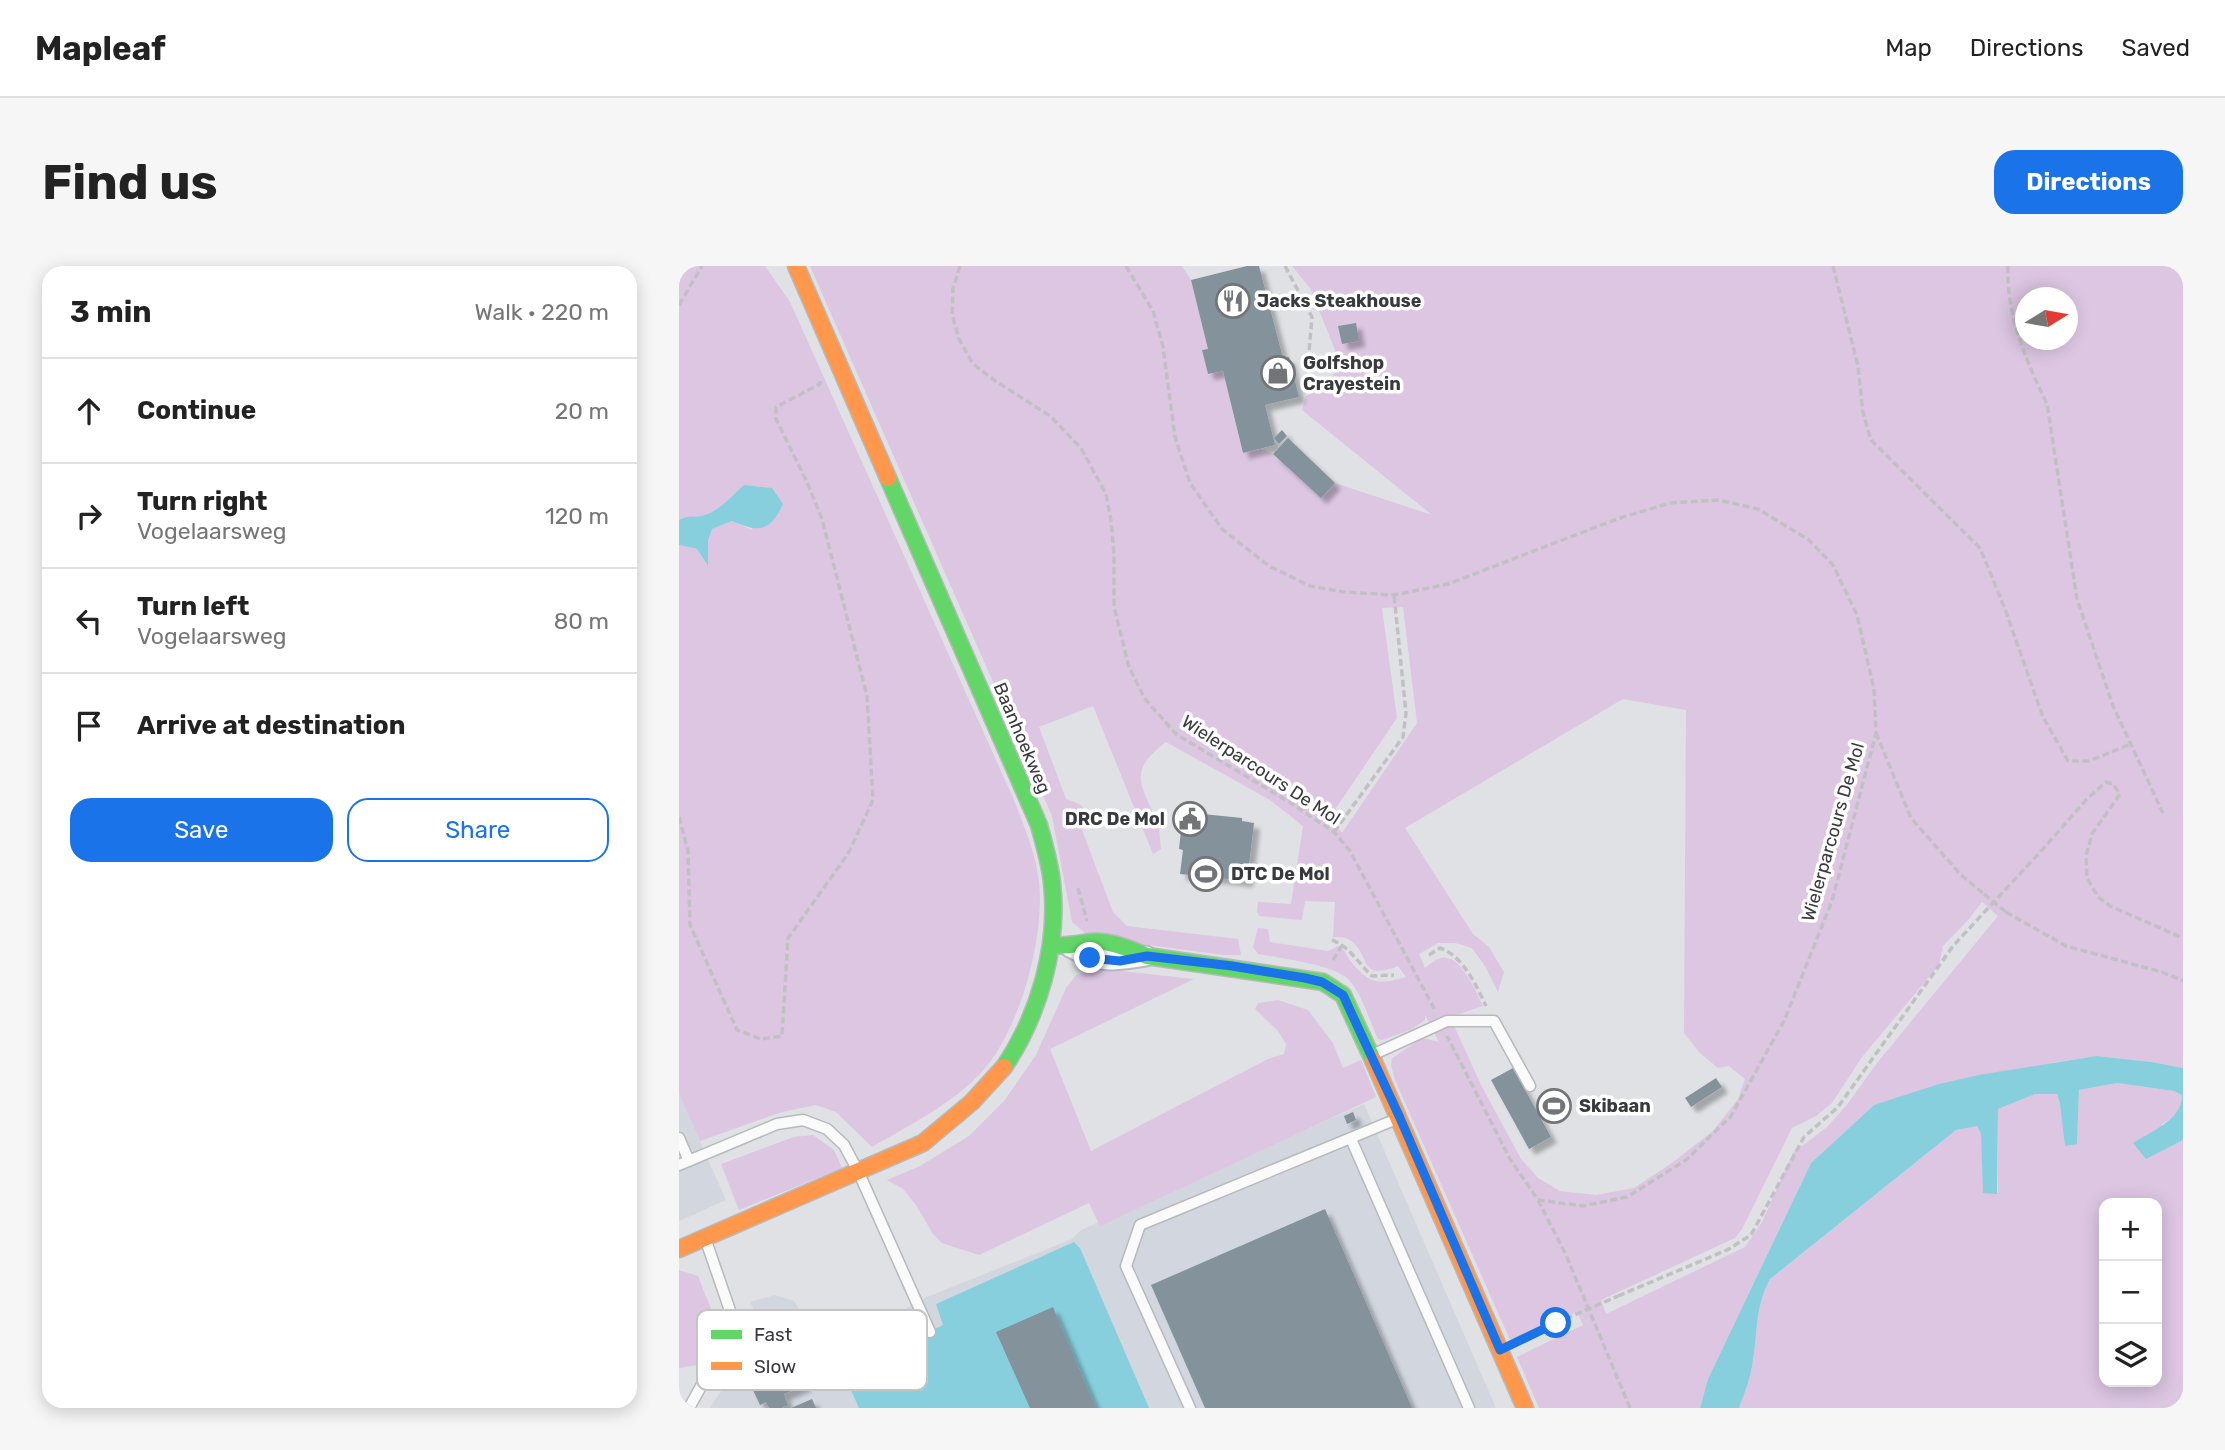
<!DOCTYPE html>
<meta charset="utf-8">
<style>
body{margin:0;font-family:Rubik,sans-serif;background:#f6f6f6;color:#222}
.controls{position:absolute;right:21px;bottom:21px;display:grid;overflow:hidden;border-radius:14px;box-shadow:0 4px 18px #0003}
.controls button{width:63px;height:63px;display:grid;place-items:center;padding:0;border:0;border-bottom:2px solid #e0e0e0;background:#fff;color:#222;font:35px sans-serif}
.compass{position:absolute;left:1336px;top:21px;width:63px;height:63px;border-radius:50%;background:#fff;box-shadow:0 4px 18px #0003;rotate:79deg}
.stop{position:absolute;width:21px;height:21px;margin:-16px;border:5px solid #1a73e8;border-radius:50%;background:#fff}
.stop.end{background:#1a73e8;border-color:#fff;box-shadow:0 2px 7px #0008}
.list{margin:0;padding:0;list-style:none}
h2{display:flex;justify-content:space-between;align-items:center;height:91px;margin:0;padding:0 28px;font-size:30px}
h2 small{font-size:23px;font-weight:400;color:#767676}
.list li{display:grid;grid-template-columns:46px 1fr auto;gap:21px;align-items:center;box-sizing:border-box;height:105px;padding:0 28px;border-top:2px solid #e0e0e0}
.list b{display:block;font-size:26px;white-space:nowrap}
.list p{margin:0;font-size:23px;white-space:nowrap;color:#767676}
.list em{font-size:23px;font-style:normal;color:#767676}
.actions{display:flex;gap:14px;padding:21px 28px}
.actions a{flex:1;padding:16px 0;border:2px solid #1a73e8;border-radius:21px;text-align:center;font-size:24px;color:#1a73e8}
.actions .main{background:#1a73e8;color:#fff}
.icon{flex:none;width:38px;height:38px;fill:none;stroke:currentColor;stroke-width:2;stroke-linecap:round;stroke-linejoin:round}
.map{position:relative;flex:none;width:1504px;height:1142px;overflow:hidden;border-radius:21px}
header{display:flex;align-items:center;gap:42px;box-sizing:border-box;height:98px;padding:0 35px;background:#fff;border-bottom:2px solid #e0e0e0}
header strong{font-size:33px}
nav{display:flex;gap:38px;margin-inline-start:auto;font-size:24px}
.intro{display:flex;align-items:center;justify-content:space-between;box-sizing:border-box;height:168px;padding:0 42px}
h1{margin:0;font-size:49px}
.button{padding:18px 32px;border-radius:21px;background:#1a73e8;color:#fff;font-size:24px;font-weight:700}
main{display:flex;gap:42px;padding:0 42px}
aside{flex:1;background:#fff;border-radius:21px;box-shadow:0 4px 18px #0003}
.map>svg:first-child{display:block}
.built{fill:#d2d6df}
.green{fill:#dcc6e2;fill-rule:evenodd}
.water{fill:#88cfdd}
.building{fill:#83929b;filter:url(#shadow)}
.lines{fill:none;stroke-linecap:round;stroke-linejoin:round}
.lane-casing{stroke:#b7b9bb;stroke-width:13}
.street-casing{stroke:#b7b9bb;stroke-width:23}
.fast-casing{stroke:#b7b9bb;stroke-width:19}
.slow-casing{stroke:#b7b9bb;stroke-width:19}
.path{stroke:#c1c1c3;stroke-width:3.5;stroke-dasharray:7 3.5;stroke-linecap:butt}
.lane{stroke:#fafafb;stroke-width:10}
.street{stroke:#fafafb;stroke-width:19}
.fast{stroke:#63d668;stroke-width:16}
.slow{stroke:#ff974d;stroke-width:16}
.path-bridge{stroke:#c1c1c3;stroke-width:3.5;stroke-dasharray:7 3.5;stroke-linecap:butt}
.route{stroke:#1a73e8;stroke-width:9}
.labels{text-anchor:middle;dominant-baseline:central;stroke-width:7;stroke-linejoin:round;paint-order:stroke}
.poi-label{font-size:18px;font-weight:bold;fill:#393a3d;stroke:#fff;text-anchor:start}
.street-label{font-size:18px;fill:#393a3d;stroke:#fff}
.key{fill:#fff;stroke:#c4c4c5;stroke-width:2}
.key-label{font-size:19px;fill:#393a3d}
</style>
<header>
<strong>Mapleaf</strong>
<nav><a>Map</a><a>Directions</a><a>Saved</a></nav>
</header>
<div class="intro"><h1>Find us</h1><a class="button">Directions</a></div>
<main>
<aside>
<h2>3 min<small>Walk · 220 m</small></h2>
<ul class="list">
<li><svg class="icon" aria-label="ahead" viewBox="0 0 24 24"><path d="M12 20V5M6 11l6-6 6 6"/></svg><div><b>Continue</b></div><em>20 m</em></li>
<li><svg class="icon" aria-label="right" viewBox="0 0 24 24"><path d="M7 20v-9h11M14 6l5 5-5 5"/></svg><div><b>Turn right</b><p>Vogelaarsweg</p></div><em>120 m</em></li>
<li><svg class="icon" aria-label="left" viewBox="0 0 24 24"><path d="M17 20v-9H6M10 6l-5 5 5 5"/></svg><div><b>Turn left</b><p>Vogelaarsweg</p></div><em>80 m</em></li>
<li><svg class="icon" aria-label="arrive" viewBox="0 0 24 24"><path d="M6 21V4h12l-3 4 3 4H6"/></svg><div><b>Arrive at destination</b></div></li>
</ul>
<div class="actions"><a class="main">Save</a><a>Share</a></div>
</aside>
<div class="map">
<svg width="1504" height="1142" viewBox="0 0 1504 1142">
<defs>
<filter id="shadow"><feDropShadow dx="6" dy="6" stdDeviation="2" flood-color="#0004"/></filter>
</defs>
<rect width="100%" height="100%" fill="#dfe1e4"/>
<path class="built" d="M0,828L47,934L0,955Z
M685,838L817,1142H31L77,1072L80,1054L71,1036L96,1029L115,1035L147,1086L248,1031L393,973L402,964Z"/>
<path class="green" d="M0,0H86L111,36L335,534C345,560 357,588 360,616C366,673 340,769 299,810C269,840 229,860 193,881L157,846L137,839L103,846L21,875L0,828V279L18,283L28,299L29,275L33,263L53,255L73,264L65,219C53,229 39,247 22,250C12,252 12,248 0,254Z
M131,0H503L512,14L529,83L523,84L529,108L544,105L564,187L582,183L594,188L642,232L656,217L753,249L623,144L627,130L652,118L656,103V84L631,22L613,0H1504V802L1473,796L1417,790L1372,797L1195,839L1132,897L1029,1113L1021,1142H860L838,1091L904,1059L898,1046L832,1076L716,814L712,799L713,792L744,772L760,776L746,749V754L731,764L703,774L699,773C690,754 684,729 669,713C655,699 600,692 579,688L574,681L579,662L589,663L591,676L649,685L660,680C667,685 668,691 673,697C692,720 701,718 727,711L719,700C678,716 693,689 671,674C666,671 660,671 654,671L656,636L626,635L623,654L580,650L578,645L579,636L612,638L624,560L591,534L487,476C447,506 463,519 478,556C481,565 481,575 482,583L474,588L414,440L360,461L387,533C405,539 406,539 408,558L403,564L434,646L448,660L559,673L562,689H544L411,671L393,656L373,550ZM1346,32H1388V74H1346ZM724,341L738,457L663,567L651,551L718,452L703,342ZM944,433L1007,444L1005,767L1021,787L1039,802L1050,800L1066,813L1059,833L1034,865L993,897L955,922L917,929L881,925L859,912L842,893L802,819L771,751L804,740C797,726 781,686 761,692C756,694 750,699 746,702L740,688L759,677H776L793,682L806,700L819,726L825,706L810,681L794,668L726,562ZM1303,636L1319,650L1198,797L1167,840L1148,861L1114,887L1083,956L1066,981L927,1048L922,1034L1056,972L1063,963L1113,862L1137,850L1153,837L1183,791L1260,699L1264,680L1290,653Z
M415,704H433L515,713L371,783L412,885L589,793L605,788L607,778L599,765L576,743L579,737L599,734L629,744L654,777L664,802L682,794L697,831L421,960L410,937L300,989L263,977L254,968L237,939L224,923L208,914L241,900L290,870L325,835L357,789L387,722L397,709Z
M1438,817L1495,825L1503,828C1504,844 1494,851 1482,859L1500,876L1504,874V1142H1060C1066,1126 1072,1111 1074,1094C1079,1064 1076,1041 1091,1013L1277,864L1298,859L1302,868L1305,927H1319V843L1356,828L1378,827L1381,838L1387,880L1398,877L1400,824ZM1425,937H1478V1116H1425Z
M134,869L155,884L163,902L60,944L42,898L115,871Z
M0,1004L19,1010L38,1058L18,1099L0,1102Z"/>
<path class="water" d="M65,219L93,222L104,238C91,266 80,267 53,255L33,263L29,275V300L18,283L0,279V254C12,248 12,252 22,250C39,247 53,229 65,219Z
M1417,790L1473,796L1504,802V874L1467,893L1454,877C1472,866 1504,853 1503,829L1495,825L1438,817L1400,824L1398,878L1386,880L1381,838L1378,828H1356L1319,843L1318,928L1304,927L1302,868L1298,860L1277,864L1091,1013C1076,1041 1079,1064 1074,1094C1072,1111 1066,1126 1060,1142H1021L1029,1113L1132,897L1195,839L1260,818L1300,809Z
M395,976L401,982L470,1142H180L159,1095C167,1073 207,1060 227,1050L237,1072L264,1059L257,1038Z"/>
<path class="building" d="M568,0H580L604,92L610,91L620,131L586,139L596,179L564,187L544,105L529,108L523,84L529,83L512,14Z
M677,57L680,75L663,78L659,60Z
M603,164L608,170L600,178L595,172Z
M609,172L656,217L642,232L594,188Z
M504,546L563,552V555L575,557L568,615L501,608L504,584L500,583Z
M834,802L872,871L850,883L812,814Z
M1037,812L1043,821L1012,841L1006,832Z
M674,846L677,854L668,858L665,850Z
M646,943L733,1142H526L472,1019Z
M374,1041L417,1142H351L317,1066Z
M113,1089L127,1119L105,1128L109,1139L103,1142H90L87,1136L81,1139L67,1109Z
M133,1133L137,1142H112Z"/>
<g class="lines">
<g class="lane-casing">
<path id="lane" d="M693,789L768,755H815L851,820
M0,872L10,895
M672,873L790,1142
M0,899L98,858L124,854L148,863L165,879L179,905L251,1066
M10,1142L56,1059L26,972
M511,1142L447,1000L461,959L720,852"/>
</g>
<g class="street-casing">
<path id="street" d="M391,681C421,697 434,696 467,690"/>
</g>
<g class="fast-casing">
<path id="fast" d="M209,212L360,559C365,578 371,597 373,617C380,680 360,749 325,801
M372,679C389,681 396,678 412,676C432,674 450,683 468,690L644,716L664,729L694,794"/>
</g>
<g class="slow-casing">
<path id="slow" d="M117,0L209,212
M694,794L846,1142
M0,983L244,877L293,836L325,801"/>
</g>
<path class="path" d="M281,0L274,23L273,48L280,73L294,98L315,114L371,150L402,182L427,228L432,255L435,288V341L450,401L466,433L497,468L610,536L655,566L671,585L756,744
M447,0L474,45L484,81L496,171L511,217L543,263L590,300L631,320L665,326L715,329L769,318L938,253L991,237L1040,234L1079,243L1130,274L1154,299L1178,349L1195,423L1197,467L1153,635L1105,755L1052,850L1007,894L948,931L904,940L859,934L831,893L768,770
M606,0L633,51L630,86
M1154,0L1179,100L1184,147L1192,174L1301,282L1326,343L1364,451L1389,495H1410L1452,478
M1329,0C1327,48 1347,95 1368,138L1398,333L1434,440L1484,547
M0,39L23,0
M1197,467L1232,552L1281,608L1305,628
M0,551L9,585L11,659L58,764L82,773L103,770L109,672L169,588L194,534L188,430L143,253L127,214L97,153V141L141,118V115
M655,566L724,471L727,447L715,329
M399,622L408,655
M1327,646L1387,680L1483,706L1504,715
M653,674C671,681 679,697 693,710L715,709
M750,689L761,682C784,690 797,719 807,740
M654,694L664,678
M859,934L887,989L951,1142
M939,1030L1048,984L1072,969L1125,871L1159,841L1274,680L1364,583L1407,534L1427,516L1434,518L1441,528L1413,568L1407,590L1408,612L1419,631L1431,640L1504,672
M842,1074L877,1057"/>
<use href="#lane" class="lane"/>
<use href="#street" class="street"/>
<use href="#fast" class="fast"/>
<use href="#slow" class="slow"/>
<path class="path-bridge" d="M1305,628L1327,646
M877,1057L939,1030"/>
</g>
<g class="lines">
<path class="route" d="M411,692L441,695L468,690L553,700L626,712L643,716L664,729L721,852L821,1084L877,1057"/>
</g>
<defs>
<g id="restaurant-ring" transform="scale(1.75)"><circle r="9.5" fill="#fff" stroke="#737477" stroke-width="1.5"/><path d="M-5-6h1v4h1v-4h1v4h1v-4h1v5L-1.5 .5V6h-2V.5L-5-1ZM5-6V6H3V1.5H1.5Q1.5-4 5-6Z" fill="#737477"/></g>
<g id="shop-ring" transform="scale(1.75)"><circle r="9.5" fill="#fff" stroke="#737477" stroke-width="1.5"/><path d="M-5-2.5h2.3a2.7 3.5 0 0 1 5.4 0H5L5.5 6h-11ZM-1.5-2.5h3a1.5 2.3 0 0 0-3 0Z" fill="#737477"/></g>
<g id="civic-ring" transform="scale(1.75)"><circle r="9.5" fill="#fff" stroke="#737477" stroke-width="1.5"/><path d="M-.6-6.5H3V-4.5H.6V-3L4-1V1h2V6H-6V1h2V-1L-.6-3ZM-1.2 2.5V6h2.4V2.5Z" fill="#737477"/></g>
<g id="stadium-ring" transform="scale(1.75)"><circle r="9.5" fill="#fff" stroke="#737477" stroke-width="1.5"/><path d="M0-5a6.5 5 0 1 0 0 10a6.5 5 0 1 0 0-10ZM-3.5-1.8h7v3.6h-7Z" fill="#737477"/></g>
</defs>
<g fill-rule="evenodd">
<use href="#restaurant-ring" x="554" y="35"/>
<use href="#shop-ring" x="599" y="107"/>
<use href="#civic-ring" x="511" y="553"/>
<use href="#stadium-ring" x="527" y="608"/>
<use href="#stadium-ring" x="875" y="840"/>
</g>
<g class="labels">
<g class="poi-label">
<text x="578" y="35">Jacks Steakhouse</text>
<text x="624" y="97">Golfshop<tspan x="624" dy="21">Crayestein</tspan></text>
<text x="486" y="553" text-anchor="end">DRC De Mol</text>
<text x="552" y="608">DTC De Mol</text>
<text x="900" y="840">Skibaan</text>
</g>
<g class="street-label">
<text transform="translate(343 472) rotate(67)">Baanhoekweg</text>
<text transform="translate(582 504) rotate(33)">Wielerparcours De Mol</text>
<text transform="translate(1154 566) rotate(-74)">Wielerparcours De Mol</text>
</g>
</g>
<rect x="18" y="1044" width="230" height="80" rx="10" class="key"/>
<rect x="32" y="1064" width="31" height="9" fill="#63d668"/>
<rect x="32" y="1096" width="31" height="8" fill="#ff974d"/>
<g class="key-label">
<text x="75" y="1075">Fast</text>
<text x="75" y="1107">Slow</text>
</g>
</svg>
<div class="controls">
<button>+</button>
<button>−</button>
<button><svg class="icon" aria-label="layers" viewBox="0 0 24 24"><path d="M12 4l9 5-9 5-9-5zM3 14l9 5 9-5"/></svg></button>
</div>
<svg class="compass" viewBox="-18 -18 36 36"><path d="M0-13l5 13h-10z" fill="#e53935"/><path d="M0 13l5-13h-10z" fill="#767676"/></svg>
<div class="stop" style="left:877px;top:1057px"></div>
<div class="stop end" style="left:411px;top:692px"></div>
</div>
</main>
